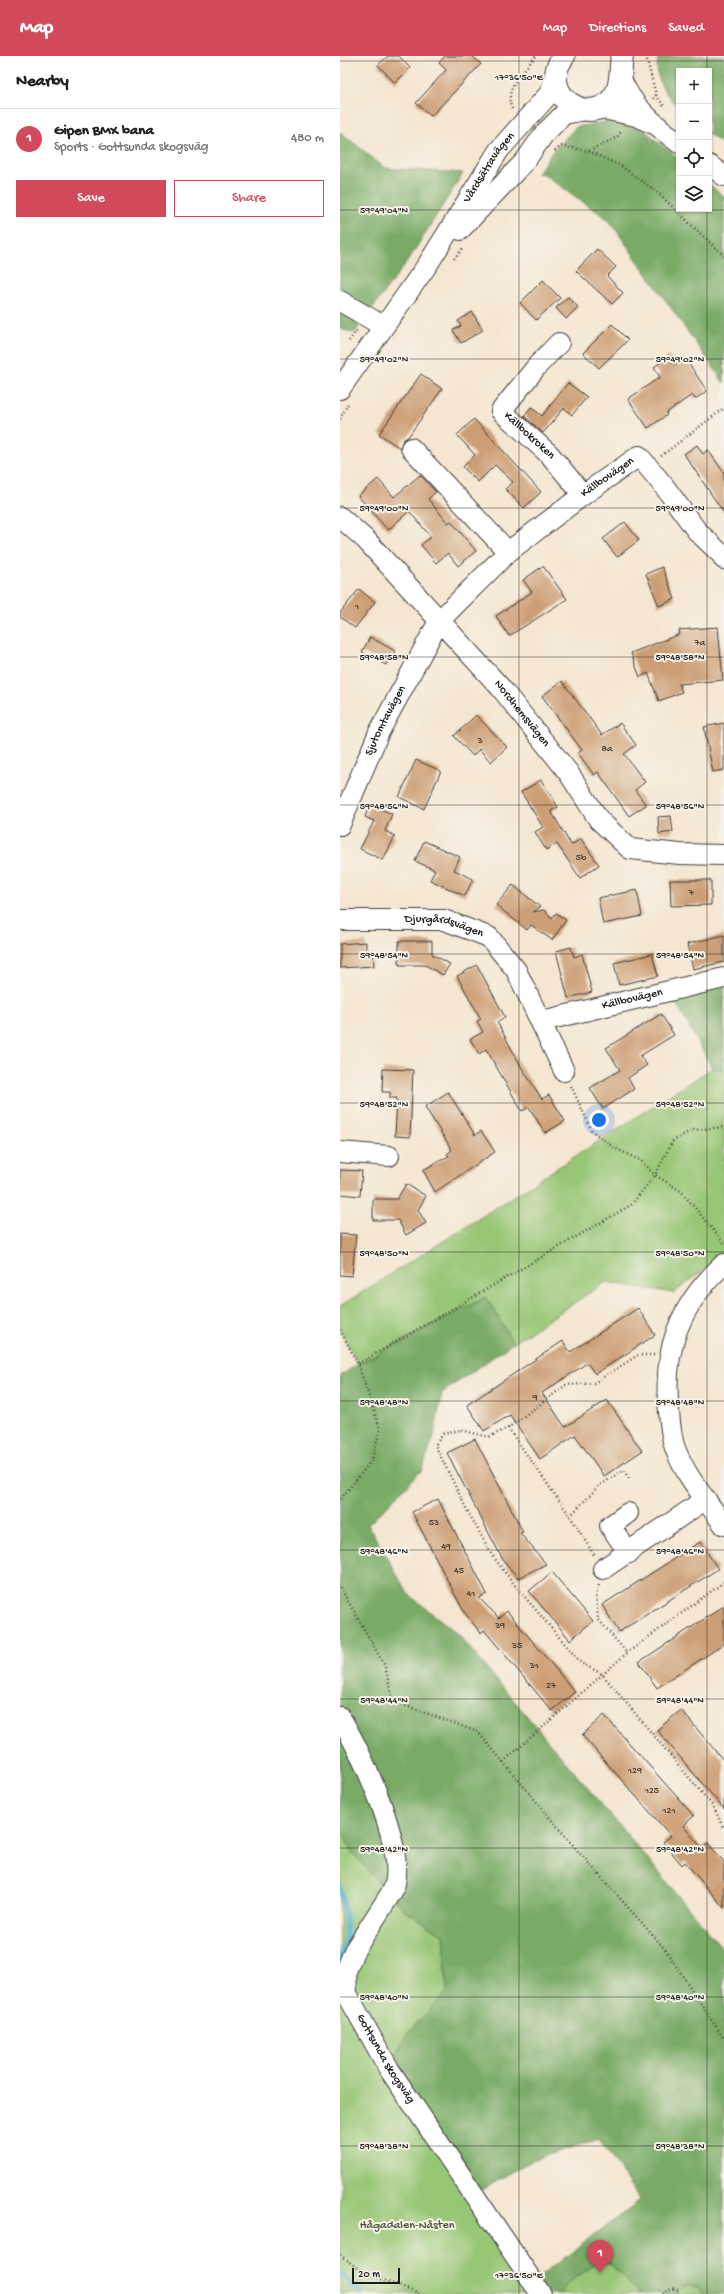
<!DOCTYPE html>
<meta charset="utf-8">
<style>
body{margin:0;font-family:"Gochi Hand",sans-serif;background:#f2f2f2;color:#202124}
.controls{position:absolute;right:12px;top:12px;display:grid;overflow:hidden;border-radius:0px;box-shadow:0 1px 3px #0004}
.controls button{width:36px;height:36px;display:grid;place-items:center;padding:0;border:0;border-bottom:1px solid #e0e0e0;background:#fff;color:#202124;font:20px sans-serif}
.scale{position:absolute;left:12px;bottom:10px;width:48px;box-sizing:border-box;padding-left:4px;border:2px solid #1c1c1c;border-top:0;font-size:11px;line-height:14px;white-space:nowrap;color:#1c1c1c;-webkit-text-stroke:3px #f7f3e8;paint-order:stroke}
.you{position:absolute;left:259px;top:1064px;width:14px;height:14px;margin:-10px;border:3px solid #fff;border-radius:50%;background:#1a73e8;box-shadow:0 0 0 6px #1a73e833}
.badge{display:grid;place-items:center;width:26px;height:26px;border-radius:50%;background:#d1495b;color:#fff;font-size:13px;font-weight:700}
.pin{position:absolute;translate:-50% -33px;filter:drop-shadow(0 1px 2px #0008)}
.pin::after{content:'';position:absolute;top:21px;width:14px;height:12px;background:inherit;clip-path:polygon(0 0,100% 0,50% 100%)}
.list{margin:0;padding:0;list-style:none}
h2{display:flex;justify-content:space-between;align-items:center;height:52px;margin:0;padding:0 16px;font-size:17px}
h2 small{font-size:13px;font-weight:400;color:#757577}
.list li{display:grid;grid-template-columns:26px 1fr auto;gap:12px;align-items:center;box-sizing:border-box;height:60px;padding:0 16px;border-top:1px solid #e0e0e0}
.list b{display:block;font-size:15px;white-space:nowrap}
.list p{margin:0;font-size:13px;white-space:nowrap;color:#757577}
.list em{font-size:13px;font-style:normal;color:#757577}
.actions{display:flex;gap:8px;padding:12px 16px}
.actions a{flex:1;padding:9px 0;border:1px solid #d1495b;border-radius:0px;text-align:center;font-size:14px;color:#d1495b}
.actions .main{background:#d1495b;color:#fff}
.icon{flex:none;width:22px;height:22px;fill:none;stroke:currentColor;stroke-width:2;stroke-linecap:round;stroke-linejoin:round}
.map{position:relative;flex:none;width:384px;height:2238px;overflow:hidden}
header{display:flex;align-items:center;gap:24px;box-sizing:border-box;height:56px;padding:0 20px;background:#d1495b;color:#fff}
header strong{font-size:19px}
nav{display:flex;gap:22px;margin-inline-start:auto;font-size:14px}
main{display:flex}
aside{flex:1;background:#fff}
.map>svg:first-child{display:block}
.green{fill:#97c674;stroke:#5a7148}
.forest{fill:#79ab66;stroke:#4a6441}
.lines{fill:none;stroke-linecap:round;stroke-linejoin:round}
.stream{stroke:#4bb0cb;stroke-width:5}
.building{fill:#cc9e75}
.minor-casing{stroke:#3c3a37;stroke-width:22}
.major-casing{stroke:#3c3a37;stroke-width:24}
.path{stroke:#3c3a37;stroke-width:2.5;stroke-dasharray:1 3;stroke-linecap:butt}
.minor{stroke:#fff;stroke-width:20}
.major{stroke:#fff;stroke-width:22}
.ticks{fill:none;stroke:#1c1c1c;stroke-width:1;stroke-opacity:0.45}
.labels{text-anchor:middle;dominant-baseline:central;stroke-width:4;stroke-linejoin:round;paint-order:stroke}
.number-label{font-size:10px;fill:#483c32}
.street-label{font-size:12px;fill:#1c1c1c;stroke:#f7f3e8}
.park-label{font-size:12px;fill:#47583b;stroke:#f7f3e8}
.ticks-label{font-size:10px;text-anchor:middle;fill:#1c1c1c;stroke:#f7f3e8;stroke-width:4;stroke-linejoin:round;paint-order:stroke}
</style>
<header>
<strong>Map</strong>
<nav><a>Map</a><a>Directions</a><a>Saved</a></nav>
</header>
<main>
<aside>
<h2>Nearby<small></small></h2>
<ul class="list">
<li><span class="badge">1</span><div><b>Gipen BMX bana</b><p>Sports · Gottsunda skogsväg</p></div><em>480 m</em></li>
</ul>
<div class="actions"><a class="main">Save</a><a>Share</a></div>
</aside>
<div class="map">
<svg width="384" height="2238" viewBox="0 0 384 2238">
<rect width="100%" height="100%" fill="#f7f3e8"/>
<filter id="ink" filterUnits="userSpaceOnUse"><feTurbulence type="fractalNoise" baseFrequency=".025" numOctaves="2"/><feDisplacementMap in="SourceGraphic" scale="8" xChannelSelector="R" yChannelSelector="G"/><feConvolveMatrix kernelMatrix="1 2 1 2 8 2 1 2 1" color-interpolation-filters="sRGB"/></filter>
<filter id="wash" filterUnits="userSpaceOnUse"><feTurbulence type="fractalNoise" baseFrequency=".012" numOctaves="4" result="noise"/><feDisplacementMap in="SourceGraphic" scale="16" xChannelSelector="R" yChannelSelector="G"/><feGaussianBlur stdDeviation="0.9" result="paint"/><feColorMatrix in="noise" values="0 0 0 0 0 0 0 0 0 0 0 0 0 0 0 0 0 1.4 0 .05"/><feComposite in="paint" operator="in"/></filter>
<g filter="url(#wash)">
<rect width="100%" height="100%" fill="#f4e6d0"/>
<path class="green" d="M372,1012L384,1014V1198L334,1237L266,1226L173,1287L146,1241L18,1308L0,1274V1250L121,1174Z
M0,1664L50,1839L63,1853L104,1879L107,1936L66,1979L49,2013L201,2238H0Z
M260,2205L268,2206L300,2238H220L227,2227Z
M346,2230L359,2231L365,2238H331Z"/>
<path class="forest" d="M318,0H384V89L369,78V15H339V52C324,37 314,23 318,0Z
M271,65L305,75L339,103V153H369V128L384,141V327L269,164L202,117L197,118L216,91L236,71Z
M0,76L45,112L123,117L69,203L14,277L0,273Z
M384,922V1014L372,1012L330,936Z
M146,1241L173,1287L102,1337L94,1380L82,1414L28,1469L68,1538L117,1577L384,1894V2238H365L359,2231L346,2230L331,2238H300L268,2206L260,2205L228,2227L220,2238H201L193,2226L300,2144L259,2083L192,2104L134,2139L49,2013L66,1979L107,1936L104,1879L63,1853L10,1794L0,1769V1320L18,1308Z"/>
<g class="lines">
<path class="stream" d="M0,1829C5,1851 11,1881 0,1902
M9,1885L39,1832
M0,2218L10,2226V2230L20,2234L22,2238"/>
</g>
<g id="blocks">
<path class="building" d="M48,0H59L70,12L55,27L38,9Z
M105,0H132L141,8L91,60L76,47L106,14L99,7Z
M257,193L276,211L267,220L283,237L272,248L236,215Z
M203,224L220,242L196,264L180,247Z
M228,241L238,251L226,263L216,252Z
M132,256L143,274L121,287L113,274L121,270L118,265Z
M272,268L288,284L259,312L243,297Z
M329,300L334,309L345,302L367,335L355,343L352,339L326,357L327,359L308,372L288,343L320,321L314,311Z
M81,318L102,333L68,381L63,384L60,392L39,378Z
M228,327L247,341L232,359L224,352L203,377L184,360L191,351L202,360Z
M134,363L201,436L184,452L165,433L173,426L155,409L138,426L123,411L135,399L117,379Z
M357,389L363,398L368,394L384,417V457L344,398Z
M80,419L96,436L88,443L108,467L111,465L136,495L118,510L108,497L96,507L81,489L91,481L69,455L48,474L18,440L38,423L54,441Z
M285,466L299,484L277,501L263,483Z
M203,510L227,543L169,580L156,560L192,536L183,524Z
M322,511L335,543L319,550L306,518Z
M19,533L35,546L15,572L0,561V557Z
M378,571L383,624L339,628L342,636L319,645L308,617L300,621L291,597L340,578L339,574Z
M30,581L55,595L46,609L22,596Z
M222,625L262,679L280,667L296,689L284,698L305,726L295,734L306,749L289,760L258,716L254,719L238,697L242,694L202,640Z
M136,659L167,691L151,706L139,693L133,700L114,680Z
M384,667V714L373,716L364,671Z
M76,704L101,715L84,753L59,741Z
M201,724L218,751L211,755L231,789L241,783L259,809L240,822L217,788L206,794L195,776L203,771L181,736Z
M30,748L52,758L45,775L55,780L43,804L20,793L34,765L25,761Z
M331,760L333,776L319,778L318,761Z
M84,785L120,801L114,814L133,823L125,840L90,824L95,814L75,805Z
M330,824H371V849L331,850Z
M173,829L200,851L193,856L204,854L212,862L216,857L226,864L212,884L191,869L187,874L156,849Z
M297,834L302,860L263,868L258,842Z
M384,879V906L353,913L347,888Z
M59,885H92V898L110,908L103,919L85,909H59Z
M26,886V898H33L34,910L0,912V888Z
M231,891L234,901L242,898L252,936L228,942L216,895Z
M312,898L318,920L279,929L274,907Z
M137,909L165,961L157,966L182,1012L202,1043L209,1039L225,1065L205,1077L189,1051L182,1055L146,993L139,998L130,983L143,976L137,965L141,963L117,920Z
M321,958L334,979L300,1000L307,1009L288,1022L294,1033L263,1053L250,1032L280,1014L266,992Z
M43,1013L73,1014L70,1081L55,1080L57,1042H50V1036H42Z
M108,1036L135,1079L141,1075L155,1096L95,1136L83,1114L109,1100L107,1098L112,1094L85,1051Z
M0,1114L22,1115L20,1140L0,1138Z
M66,1128L86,1140L78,1154L86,1167L66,1179L58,1164H33V1143H57Z
M0,1178L16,1179L12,1220L0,1219Z
M298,1252L315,1279L255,1318L247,1307L202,1337L225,1371L267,1344L302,1395L264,1420L235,1379L200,1403L170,1359L144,1375L127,1349L223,1285L230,1296Z
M135,1383L183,1476L180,1477L206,1508L178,1522L163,1504L107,1397Z
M98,1443L147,1538L139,1542L159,1562L167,1555L235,1636L212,1655L144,1574L141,1577L124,1556L72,1456Z
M360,1486L378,1513L279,1576L262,1549Z
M212,1516L253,1565L230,1584L189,1535Z
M384,1550V1588L317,1632L299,1606Z
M341,1654L384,1705V1753L317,1674Z
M264,1659L354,1760L343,1770L362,1792L368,1787L384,1806V1852L345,1806L342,1809L323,1786L331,1780L242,1679Z"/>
</g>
</g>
<g filter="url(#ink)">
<use href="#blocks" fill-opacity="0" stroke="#3c3a37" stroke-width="1"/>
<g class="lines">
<g class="minor-casing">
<g id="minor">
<path d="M280,20C290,49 315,69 339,87"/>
<path d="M259,52L296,60L311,67"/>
<path d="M369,109L384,120"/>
<path d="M120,174L185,105L204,78L224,58L245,54"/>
<path d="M0,245L43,270"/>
<path id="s1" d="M219,287L198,309L161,355L210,399L243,439"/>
<path id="s2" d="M0,333L88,208L159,94L210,37L215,21"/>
<path d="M71,392L168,496"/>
<path id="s3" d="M0,461L26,484L160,631L228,716L259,764L290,793L340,798L384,799"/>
<path id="s4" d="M0,769L39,676L99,565L168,496L243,439L299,400L324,430L357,475L382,499L384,503"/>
<path id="s5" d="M0,864H104L149,881L176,914L224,1015"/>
<path id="s6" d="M202,965L384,922"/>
<path d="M0,1096L49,1100"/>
<path d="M384,1208C339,1249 322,1295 329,1356C330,1367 331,1381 335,1392C345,1420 368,1446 384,1469"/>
<path d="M288,1457L270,1470L289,1497"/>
<path d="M263,1513L366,1443"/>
<path id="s7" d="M0,1661C21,1696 69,1796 53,1834L14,1895L6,1915L7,1938L49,2013L201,2238"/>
</g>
</g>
<g class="major-casing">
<path id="major" d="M224,0C194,38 254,77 276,37C282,26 280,11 282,0"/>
</g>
<path class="path" d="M306,0L316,39L313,43
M316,39L324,50
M172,53C163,32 184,15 196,0
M221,90L248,95L281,110L316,135L384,200
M215,95L221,90
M249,95L277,81L282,75
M114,203L124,191
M9,285L17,274
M0,363L8,348
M321,400L384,352
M231,1030L252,1075L273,1091L301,1105L315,1119L341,1135L384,1187
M0,1274L18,1308L40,1373L32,1404L0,1444
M314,1299H298L254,1327L226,1329L168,1372L149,1381L121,1374L103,1378L95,1389L128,1456L152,1499L173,1527L241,1607L262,1618L373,1750L384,1773
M18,1308L291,1149L315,1119L333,1085L352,1074L384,1071
M168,1372L230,1460L254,1499
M230,1460L260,1429L284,1414L289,1423
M259,1529L256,1540L258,1563L287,1597
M0,1531L45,1610L53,1645L138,1676L237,1794L325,1893L384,1983
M163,1706L287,1597L384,1526
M0,2199L21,2215L79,2238
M323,2238L332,2232L338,2234V2238"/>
<use href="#minor" class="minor"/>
<use href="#major" class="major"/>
</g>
</g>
<path class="ticks" d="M179,0V2238M367,0V15M0,5H384M367,153V2238M0,154H384M0,303H384M0,452H384M0,601H384M0,749H384M0,898H384M0,1047H384M0,1196H384M0,1345H384M0,1494H384M0,1643H384M0,1792H384M0,1941H384M0,2090H384"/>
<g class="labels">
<g class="number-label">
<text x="17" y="551">1</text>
<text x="360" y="587">7a</text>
<text x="140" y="685">3</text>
<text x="267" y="693">8a</text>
<text x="241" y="802">5b</text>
<text x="351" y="837">7</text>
<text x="195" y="1342">9</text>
<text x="94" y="1467">53</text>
<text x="106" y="1491">49</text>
<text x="119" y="1515">45</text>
<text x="131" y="1538">41</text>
<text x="160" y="1570">39</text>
<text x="177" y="1590">35</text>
<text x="194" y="1610">31</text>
<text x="211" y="1630">27</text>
<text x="295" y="1715">129</text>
<text x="312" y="1735">125</text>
<text x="329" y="1755">121</text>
</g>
<g class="street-label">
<text stroke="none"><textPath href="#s2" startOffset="267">Vårdsätravägen</textPath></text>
<text stroke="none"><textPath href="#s1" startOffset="127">Källbokroken</textPath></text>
<text stroke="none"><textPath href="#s4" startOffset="449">Källbovägen</textPath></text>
<text stroke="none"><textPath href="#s3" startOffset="268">Nordhemsvägen</textPath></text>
<text stroke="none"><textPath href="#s4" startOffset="114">Sjutomtavägen</textPath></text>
<text stroke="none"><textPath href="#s5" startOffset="105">Djurgårdsvägen</textPath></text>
<text stroke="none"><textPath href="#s6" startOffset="93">Källbovägen</textPath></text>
<text stroke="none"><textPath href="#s7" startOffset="377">Gottsunda skogsväg</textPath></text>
</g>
<g class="park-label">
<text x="67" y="2170">Hågadalen-Nåsten</text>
</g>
</g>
<g class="ticks-label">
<text x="179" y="24">17°36'50"E</text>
<text x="44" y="157">59°49'04"N</text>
<text x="44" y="306">59°49'02"N</text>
<text x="340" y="306">59°49'02"N</text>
<text x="44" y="455">59°49'00"N</text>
<text x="340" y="455">59°49'00"N</text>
<text x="44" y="604">59°48'58"N</text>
<text x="340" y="604">59°48'58"N</text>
<text x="44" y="753">59°48'56"N</text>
<text x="340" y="753">59°48'56"N</text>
<text x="44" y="902">59°48'54"N</text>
<text x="340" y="902">59°48'54"N</text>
<text x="44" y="1051">59°48'52"N</text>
<text x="340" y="1051">59°48'52"N</text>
<text x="44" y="1200">59°48'50"N</text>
<text x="340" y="1200">59°48'50"N</text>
<text x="44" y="1349">59°48'48"N</text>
<text x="340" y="1349">59°48'48"N</text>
<text x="44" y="1498">59°48'46"N</text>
<text x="340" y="1498">59°48'46"N</text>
<text x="44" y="1647">59°48'44"N</text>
<text x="340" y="1647">59°48'44"N</text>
<text x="44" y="1796">59°48'42"N</text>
<text x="340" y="1796">59°48'42"N</text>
<text x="44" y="1944">59°48'40"N</text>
<text x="340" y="1944">59°48'40"N</text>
<text x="44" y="2093">59°48'38"N</text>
<text x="340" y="2093">59°48'38"N</text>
<text x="179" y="2222">17°36'50"E</text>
</g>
</svg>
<div class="controls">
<button>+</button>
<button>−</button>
<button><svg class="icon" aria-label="locate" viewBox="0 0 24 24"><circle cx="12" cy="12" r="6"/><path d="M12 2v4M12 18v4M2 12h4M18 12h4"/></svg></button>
<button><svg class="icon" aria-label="layers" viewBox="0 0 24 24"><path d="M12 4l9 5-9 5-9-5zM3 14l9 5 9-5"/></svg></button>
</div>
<div class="scale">20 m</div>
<div class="you"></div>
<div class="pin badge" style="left:260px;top:2217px">1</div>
</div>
</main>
